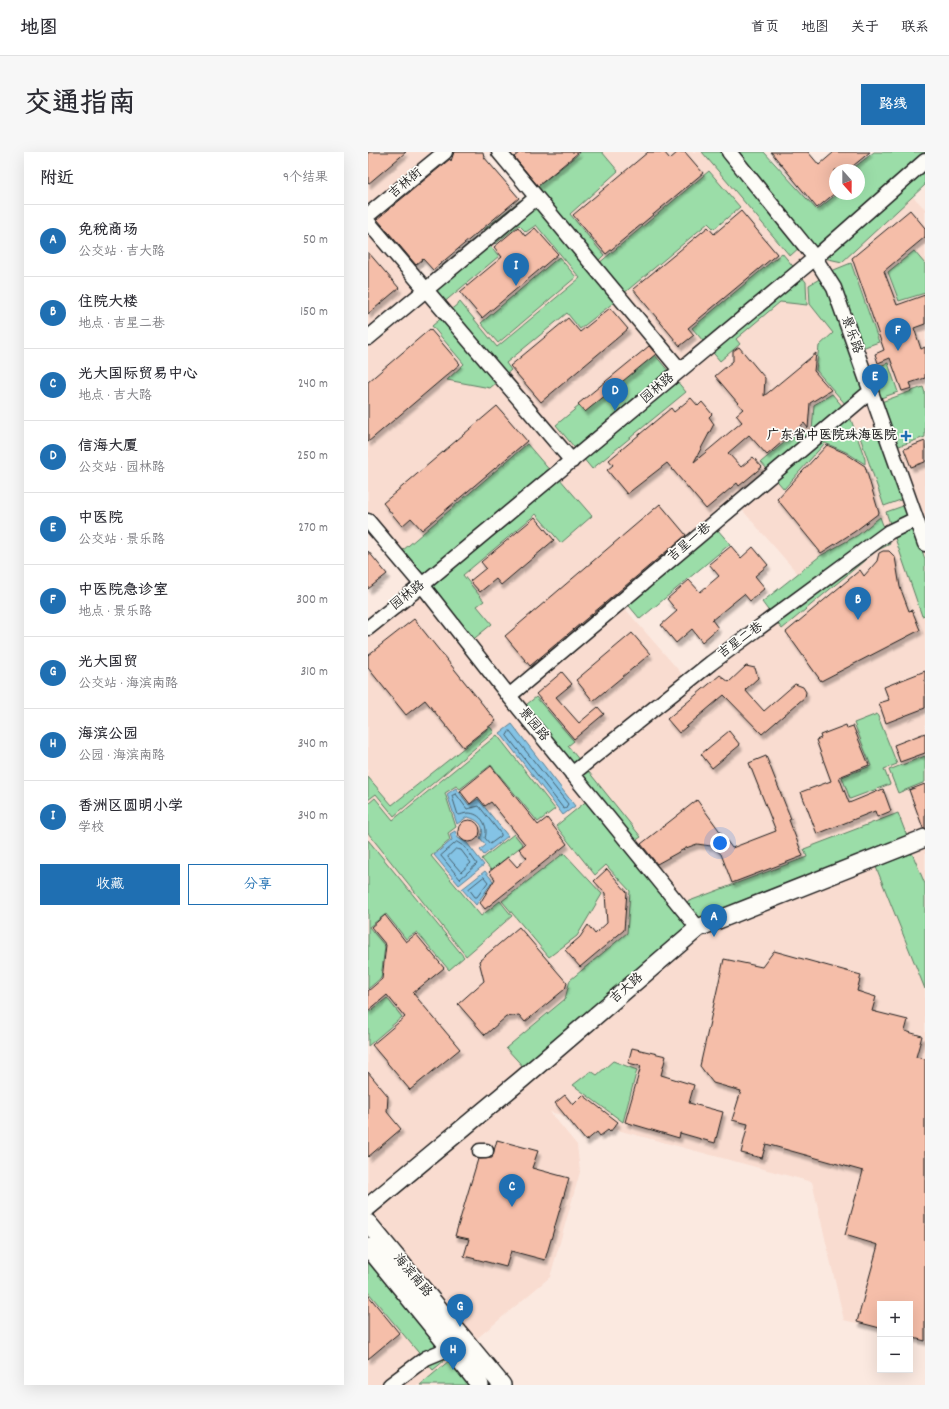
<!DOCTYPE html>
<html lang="zh">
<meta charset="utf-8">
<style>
body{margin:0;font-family:Dekko,"LXGW WenKai TC",sans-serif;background:#f7f7f7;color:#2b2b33}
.controls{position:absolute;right:12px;bottom:12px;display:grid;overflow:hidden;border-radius:0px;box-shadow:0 4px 16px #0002}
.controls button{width:36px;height:36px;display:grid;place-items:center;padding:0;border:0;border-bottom:1px solid #e1e1e2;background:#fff;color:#2b2b33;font:20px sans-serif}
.compass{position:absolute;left:461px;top:12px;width:36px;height:36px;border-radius:50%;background:#fff;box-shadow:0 4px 16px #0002;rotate:159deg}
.you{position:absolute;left:352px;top:691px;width:14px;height:14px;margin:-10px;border:3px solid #fff;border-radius:50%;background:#1a73e8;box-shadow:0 0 0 6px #1a73e833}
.badge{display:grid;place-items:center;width:26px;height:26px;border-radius:50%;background:#1f6fb2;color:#fff;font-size:13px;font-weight:700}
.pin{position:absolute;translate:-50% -33px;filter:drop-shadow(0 1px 2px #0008)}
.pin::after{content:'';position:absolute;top:21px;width:14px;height:12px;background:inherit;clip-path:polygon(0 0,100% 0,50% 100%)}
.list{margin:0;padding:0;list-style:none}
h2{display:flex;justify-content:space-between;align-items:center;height:52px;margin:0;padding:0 16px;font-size:17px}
h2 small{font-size:13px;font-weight:400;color:#7c7c81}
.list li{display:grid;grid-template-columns:26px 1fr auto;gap:12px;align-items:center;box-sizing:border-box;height:72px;padding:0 16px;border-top:1px solid #e1e1e2}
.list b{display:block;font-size:15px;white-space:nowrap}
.list p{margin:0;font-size:13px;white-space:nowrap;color:#7c7c81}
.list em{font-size:13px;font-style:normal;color:#7c7c81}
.actions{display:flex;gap:8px;padding:12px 16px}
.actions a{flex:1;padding:9px 0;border:1px solid #1f6fb2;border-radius:0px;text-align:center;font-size:14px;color:#1f6fb2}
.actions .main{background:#1f6fb2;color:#fff}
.map{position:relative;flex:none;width:557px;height:1233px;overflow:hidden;border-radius:0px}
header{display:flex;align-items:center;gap:24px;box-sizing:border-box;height:56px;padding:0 20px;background:#fff;border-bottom:1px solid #e1e1e2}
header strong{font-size:19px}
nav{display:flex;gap:22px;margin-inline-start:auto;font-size:14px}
.intro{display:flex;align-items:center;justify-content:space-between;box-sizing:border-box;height:96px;padding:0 24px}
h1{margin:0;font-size:28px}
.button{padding:10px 18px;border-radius:0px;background:#1f6fb2;color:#fff;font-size:14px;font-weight:700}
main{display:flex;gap:24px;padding:0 24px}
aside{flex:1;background:#fff;border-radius:0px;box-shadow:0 4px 16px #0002}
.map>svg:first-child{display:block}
.built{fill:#f9dcd0;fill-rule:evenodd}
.green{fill:#9bdda8;stroke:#5c7c62}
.water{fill:#84c3e5;stroke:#5a8095}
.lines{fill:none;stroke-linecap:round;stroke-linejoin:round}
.shore{stroke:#465f6c;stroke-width:1}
.building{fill:#f5bea9;stroke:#1c1c1c;filter:url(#shadow)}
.minor-casing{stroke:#1c1c1c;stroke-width:17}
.major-casing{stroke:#1c1c1c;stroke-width:20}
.minor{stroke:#fdfcf7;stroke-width:14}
.major{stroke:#fdfcf7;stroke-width:17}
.poi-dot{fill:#1f6fb2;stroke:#fdfcf7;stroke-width:1.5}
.labels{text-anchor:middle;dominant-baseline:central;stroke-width:3.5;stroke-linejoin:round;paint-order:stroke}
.street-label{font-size:13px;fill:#1c1c1c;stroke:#fdfcf7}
.poi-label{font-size:13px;font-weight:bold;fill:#1c1c1c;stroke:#fdfcf7;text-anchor:end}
</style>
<header>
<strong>地图</strong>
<nav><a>首页</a><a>地图</a><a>关于</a><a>联系</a></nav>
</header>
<div class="intro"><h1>交通指南</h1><a class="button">路线</a></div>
<main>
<aside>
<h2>附近<small>9个结果</small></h2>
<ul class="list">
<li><span class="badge">A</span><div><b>免税商场</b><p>公交站 · 吉大路</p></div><em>50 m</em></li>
<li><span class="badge">B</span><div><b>住院大楼</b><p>地点 · 吉星二巷</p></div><em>150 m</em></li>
<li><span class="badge">C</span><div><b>光大国际贸易中心</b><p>地点 · 吉大路</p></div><em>240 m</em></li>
<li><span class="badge">D</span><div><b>信海大厦</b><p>公交站 · 园林路</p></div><em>250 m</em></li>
<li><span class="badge">E</span><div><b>中医院</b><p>公交站 · 景乐路</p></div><em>270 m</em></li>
<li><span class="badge">F</span><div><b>中医院急诊室</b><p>地点 · 景乐路</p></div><em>300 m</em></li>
<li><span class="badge">G</span><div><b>光大国贸</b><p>公交站 · 海滨南路</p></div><em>310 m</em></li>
<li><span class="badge">H</span><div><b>海滨公园</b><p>公园 · 海滨南路</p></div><em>340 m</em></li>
<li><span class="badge">I</span><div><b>香洲区圆明小学</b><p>学校</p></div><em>340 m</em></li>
</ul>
<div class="actions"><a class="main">收藏</a><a>分享</a></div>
</aside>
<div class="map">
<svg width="557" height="1233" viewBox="0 0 557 1233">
<defs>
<filter id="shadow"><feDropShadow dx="2.5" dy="4.5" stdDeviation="1" flood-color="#0004"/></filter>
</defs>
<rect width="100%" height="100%" fill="#fbe9e0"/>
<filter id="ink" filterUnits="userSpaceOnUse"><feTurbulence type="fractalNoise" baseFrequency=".025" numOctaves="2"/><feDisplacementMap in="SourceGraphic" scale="8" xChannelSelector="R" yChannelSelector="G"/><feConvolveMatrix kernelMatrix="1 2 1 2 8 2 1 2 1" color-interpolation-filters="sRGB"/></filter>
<g filter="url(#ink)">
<path class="built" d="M0,0H77L0,63Z
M131,0H361L447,106L532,31L557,57V1189L542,1152H512V1177L476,1168L444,1030L182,960L209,993L212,1020L182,1125L101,1193L0,1071V476L55,433L0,369V70L58,138L169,46ZM369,352L437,430L398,457L404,466L320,529L252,451Z
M0,1095L88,1203L52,1233H0Z"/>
<path class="green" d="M213,0H234L250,19L202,62L236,103L227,112L254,144L212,177L199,161L138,211L143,218L122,236L79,228L96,212L64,174L92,150L129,195L212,126L168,73L158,80L151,73L127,92L115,78Z
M334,0H357L433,94L422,104Z
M362,0H396L449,58L469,42H491V18H483L506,0H557V33L474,110L447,104Z
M341,19L372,55L346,77L340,71L255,142L230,112Z
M112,82L131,104L74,152L55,130Z
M546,99L557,112V141L531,149L520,120Z
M414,101L438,130L439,153L412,150L368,187L372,192L352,209L324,176Z
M191,105L208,125L130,191L113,171Z
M483,111L511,190L491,197L461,120Z
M455,125L499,238L479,254L448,218L451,194L465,181L442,152L441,133Z
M281,196L318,240L224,317L188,273Z
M520,211L530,240L510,247L500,218Z
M555,235L557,241V285L528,295L513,250Z
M464,242L481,262L497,307V312L478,300L457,291L416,337L393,310L434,276L439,282L444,279L446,253Z
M512,275L538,346L516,354L491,282Z
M159,292L184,321L57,427L34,399Z
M191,326L224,364L193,391L168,362L95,423L116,449L109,454L124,472L102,490L58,433Z
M538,353L557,407V463L554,464L518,360Z
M512,365L522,392L508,399L414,477L394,450L452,404L490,383Z
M342,369L362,392L272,467L252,443Z
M168,545L206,589L200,594L273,685L264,691L154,556Z
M509,562L529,612L516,617L522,632L482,647L474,625L503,614L486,571Z
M122,575L126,580L26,664L8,642L0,648V625L24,653Z
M129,583L187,657L170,670L123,613L92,637L88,634L77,641L88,675L80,681L82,688L63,704L113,764L132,749L144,764L98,804L0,681V652L7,646L25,668Z
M557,604V630L530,641L521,618Z
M221,647L326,776L159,919L138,896L197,847L202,828L259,781L262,739L238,713L227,723L188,674Z
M530,661L540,687L331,772L316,751L439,705L436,697Z
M146,682L155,693L123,718L114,707Z
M0,688L96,805L81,818L49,780L38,787L18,762L1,775L17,794L13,826L0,837Z
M196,701L234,742L209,784L181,805L134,749Z
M544,701L557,732V837L508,715Z
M19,846L34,865L0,894V861Z
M245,909L269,918L255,970L205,933L223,919L229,923Z
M0,1104L83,1203L65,1218L0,1140Z
M88,1203L112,1233H52Z"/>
<path class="water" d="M144,572L207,654L195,663L132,581Z
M88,636L101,653L110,647L140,684L116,703L112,698L118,693L112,686C119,675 110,667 99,665L89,672L79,642Z
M87,679L90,686L99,691L116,713L91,733L66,703L84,688L82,682Z
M117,719L125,729L108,753L94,737Z"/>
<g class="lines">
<path class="shore" d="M142,579L200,652L197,657L195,656L139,584Z
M88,642L99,657L111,654L133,682V684L122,692L117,686C121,674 113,661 100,661C96,661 93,663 90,663L84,644Z
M89,690L97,695L109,712L92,727L73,704Z
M88,697L93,698L103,711L93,720L80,705Z
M116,725L120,730L109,745H107L101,737Z"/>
</g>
<path class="building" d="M0,0H38L0,32Z
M86,0H115L116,5L151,46L65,118L55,107L48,113L9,67L82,7L83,9Z
M152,0H211L170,34L146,5Z
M280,0H296L302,7L310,0H317L335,21L238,102L205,63Z
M403,0H440L451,13L466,0H502L480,18H467V41L449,56Z
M542,58L557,76V85L516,119L529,153L557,143V172L546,176L553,197L557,195V226L542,231L544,236L534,239L522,206L510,211L507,202L516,198L484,106Z
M373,59L409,102L320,176L326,183L312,194L265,137L340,75L346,82Z
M150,75L157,84L167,76L190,102L114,166L92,140L134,105L126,95Z
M0,100L31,136L0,162Z
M242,156L260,177L173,250L142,214L200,166L212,180Z
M62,177L92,212L0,290V230Z
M281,194L288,202L217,260L210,252Z
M371,195L397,226L396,244L448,201L446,219L463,238L442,251L440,276L436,271L399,303L381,283L360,301L373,315L385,305L394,315L371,334L369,331L338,357L299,311L259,342L239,318L245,313L241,308L303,256L306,260L323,246L330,254L334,250L344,262L341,265L346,272L326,310L374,270L368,263L375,257L347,224L365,209V199Z
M129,254L159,289L54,378L43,366L34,374L15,351Z
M557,289V310L543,315L536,297Z
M459,293L477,301L497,314L511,361L486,380L453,401L409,347Z
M292,352L318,383L162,514L137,484Z
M167,365L186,388L133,433L128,427L112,440L102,429L118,416L113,410Z
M363,394L373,406L385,395L400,413L387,424L397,436L382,449L376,442L344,468L350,476L334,490L324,477L308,491L293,473L309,459L299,447L321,428L332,440L351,424L341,412Z
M0,399L19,422L0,437Z
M515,399H521L527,405L532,435L541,459L544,458L552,478L453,529L418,480L492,418L496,424L509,409L511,401Z
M46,467L128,569L95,595L57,548L38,563L0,516V503Z
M264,481L282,502L225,549L208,528Z
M378,514L387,516L390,526L377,538L396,559L427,532L435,535L438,540L437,545L394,582L356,543L311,581L299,567L352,523L361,530Z
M557,519V556L518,571L511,551L521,548L516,535Z
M194,520L204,532L188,545L211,571L230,555L236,562L206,587L168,542Z
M478,573L479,576L485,574L501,613L471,625L481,651L515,637L523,659L509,665L507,659L449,682L433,640L463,629L448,588L453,586L452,583Z
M361,579L372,593L344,616L333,602Z
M557,581V601L532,610L526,593Z
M398,604L423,667L421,668L435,704L364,731L353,702L343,694L329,692L318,696L289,712L273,692L329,648L364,696L408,679L381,611Z
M123,614L170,673L179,666L199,692L117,757L112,751L127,727L121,720L140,705L149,715L159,706L151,697L157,692L123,650L117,654L110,645L102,652L92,639Z
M557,632V676H555L541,638Z
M90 679a11 11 0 1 1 22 0a11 11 0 1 1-22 0Z
M239,717L259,740L256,778L212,815L197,798L212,785L220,773L227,782L239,771L237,741L226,729Z
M17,763L38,790L48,782L76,816L45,841L92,897L42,938L4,893L37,865L19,843L0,859V839L14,827L18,793L3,775Z
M151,775L199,831L197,837L157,870L151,863L138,865L117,883L90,852L116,829L111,809Z
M406,799L493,823L489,839L508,845L504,859L540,868L537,879L554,884L548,905L557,907V1189L542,1185V1152H512V1176L489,1170L510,1093L477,1083L495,1019L398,992L394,1006L373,1001L380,972L364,968L373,939L345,931L332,914L356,807L394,815Z
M264,896L298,904L293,923L326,933L321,951L355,960L347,991L312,981L311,986L257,970L273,914L260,911Z
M0,920L20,944L19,960L33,977L0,1005Z
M197,943L205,953L215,943L250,970L242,980L240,978L232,984L229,980L218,989L187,951Z
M129,988L170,999L164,1016L201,1026L177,1108L143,1099L138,1115L96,1104L101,1087L87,1084L110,1007L124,1006Z
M0,1143L31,1181L0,1207Z"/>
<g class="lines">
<g class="minor-casing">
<path id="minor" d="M131,0L312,218
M361,0L447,106L466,136L557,392
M0,63L77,0
M0,70L204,309
M0,186L168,46
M0,369L54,433L141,544L330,776
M0,476L54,433L447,106L557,9
M141,544L503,239
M204,622L343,511L521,380L548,367
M112,999H118
M22,1233L58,1206L82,1196"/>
</g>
<g class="major-casing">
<path id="major" d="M0,1055L154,927L330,776L557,686
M0,1071L134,1233
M0,1095L112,1233"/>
</g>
<use href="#minor" class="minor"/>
<use href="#major" class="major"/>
</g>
</g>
<path class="poi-dot" d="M536 278h4v4h4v4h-4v4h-4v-4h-4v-4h4z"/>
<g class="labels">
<g class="street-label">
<text transform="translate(38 32) rotate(-40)">吉林街</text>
<text transform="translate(483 183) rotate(70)">景乐路</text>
<text transform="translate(290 237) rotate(-40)">园林路</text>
<text transform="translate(322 391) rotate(-40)">吉星一巷</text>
<text transform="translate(40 444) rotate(-38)">园林路</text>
<text transform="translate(373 489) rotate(-36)">吉星二巷</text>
<text transform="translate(165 573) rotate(51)">景园路</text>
<text transform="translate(259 837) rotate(-41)">吉大路</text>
<text transform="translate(44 1124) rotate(50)">海滨南路</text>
</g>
<g class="poi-label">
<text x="529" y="284">广东省中医院珠海医院</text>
</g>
</g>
</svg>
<div class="controls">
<button>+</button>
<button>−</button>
</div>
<svg class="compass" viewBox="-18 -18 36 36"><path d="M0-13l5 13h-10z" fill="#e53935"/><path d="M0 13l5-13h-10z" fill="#7c7c81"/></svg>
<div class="you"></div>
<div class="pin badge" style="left:346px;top:785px">A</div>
<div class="pin badge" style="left:490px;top:468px">B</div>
<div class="pin badge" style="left:144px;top:1055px">C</div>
<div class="pin badge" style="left:247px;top:259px">D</div>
<div class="pin badge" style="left:507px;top:245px">E</div>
<div class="pin badge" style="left:530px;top:199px">F</div>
<div class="pin badge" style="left:92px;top:1175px">G</div>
<div class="pin badge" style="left:85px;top:1218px">H</div>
<div class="pin badge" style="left:148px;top:134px">I</div>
</div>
</main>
